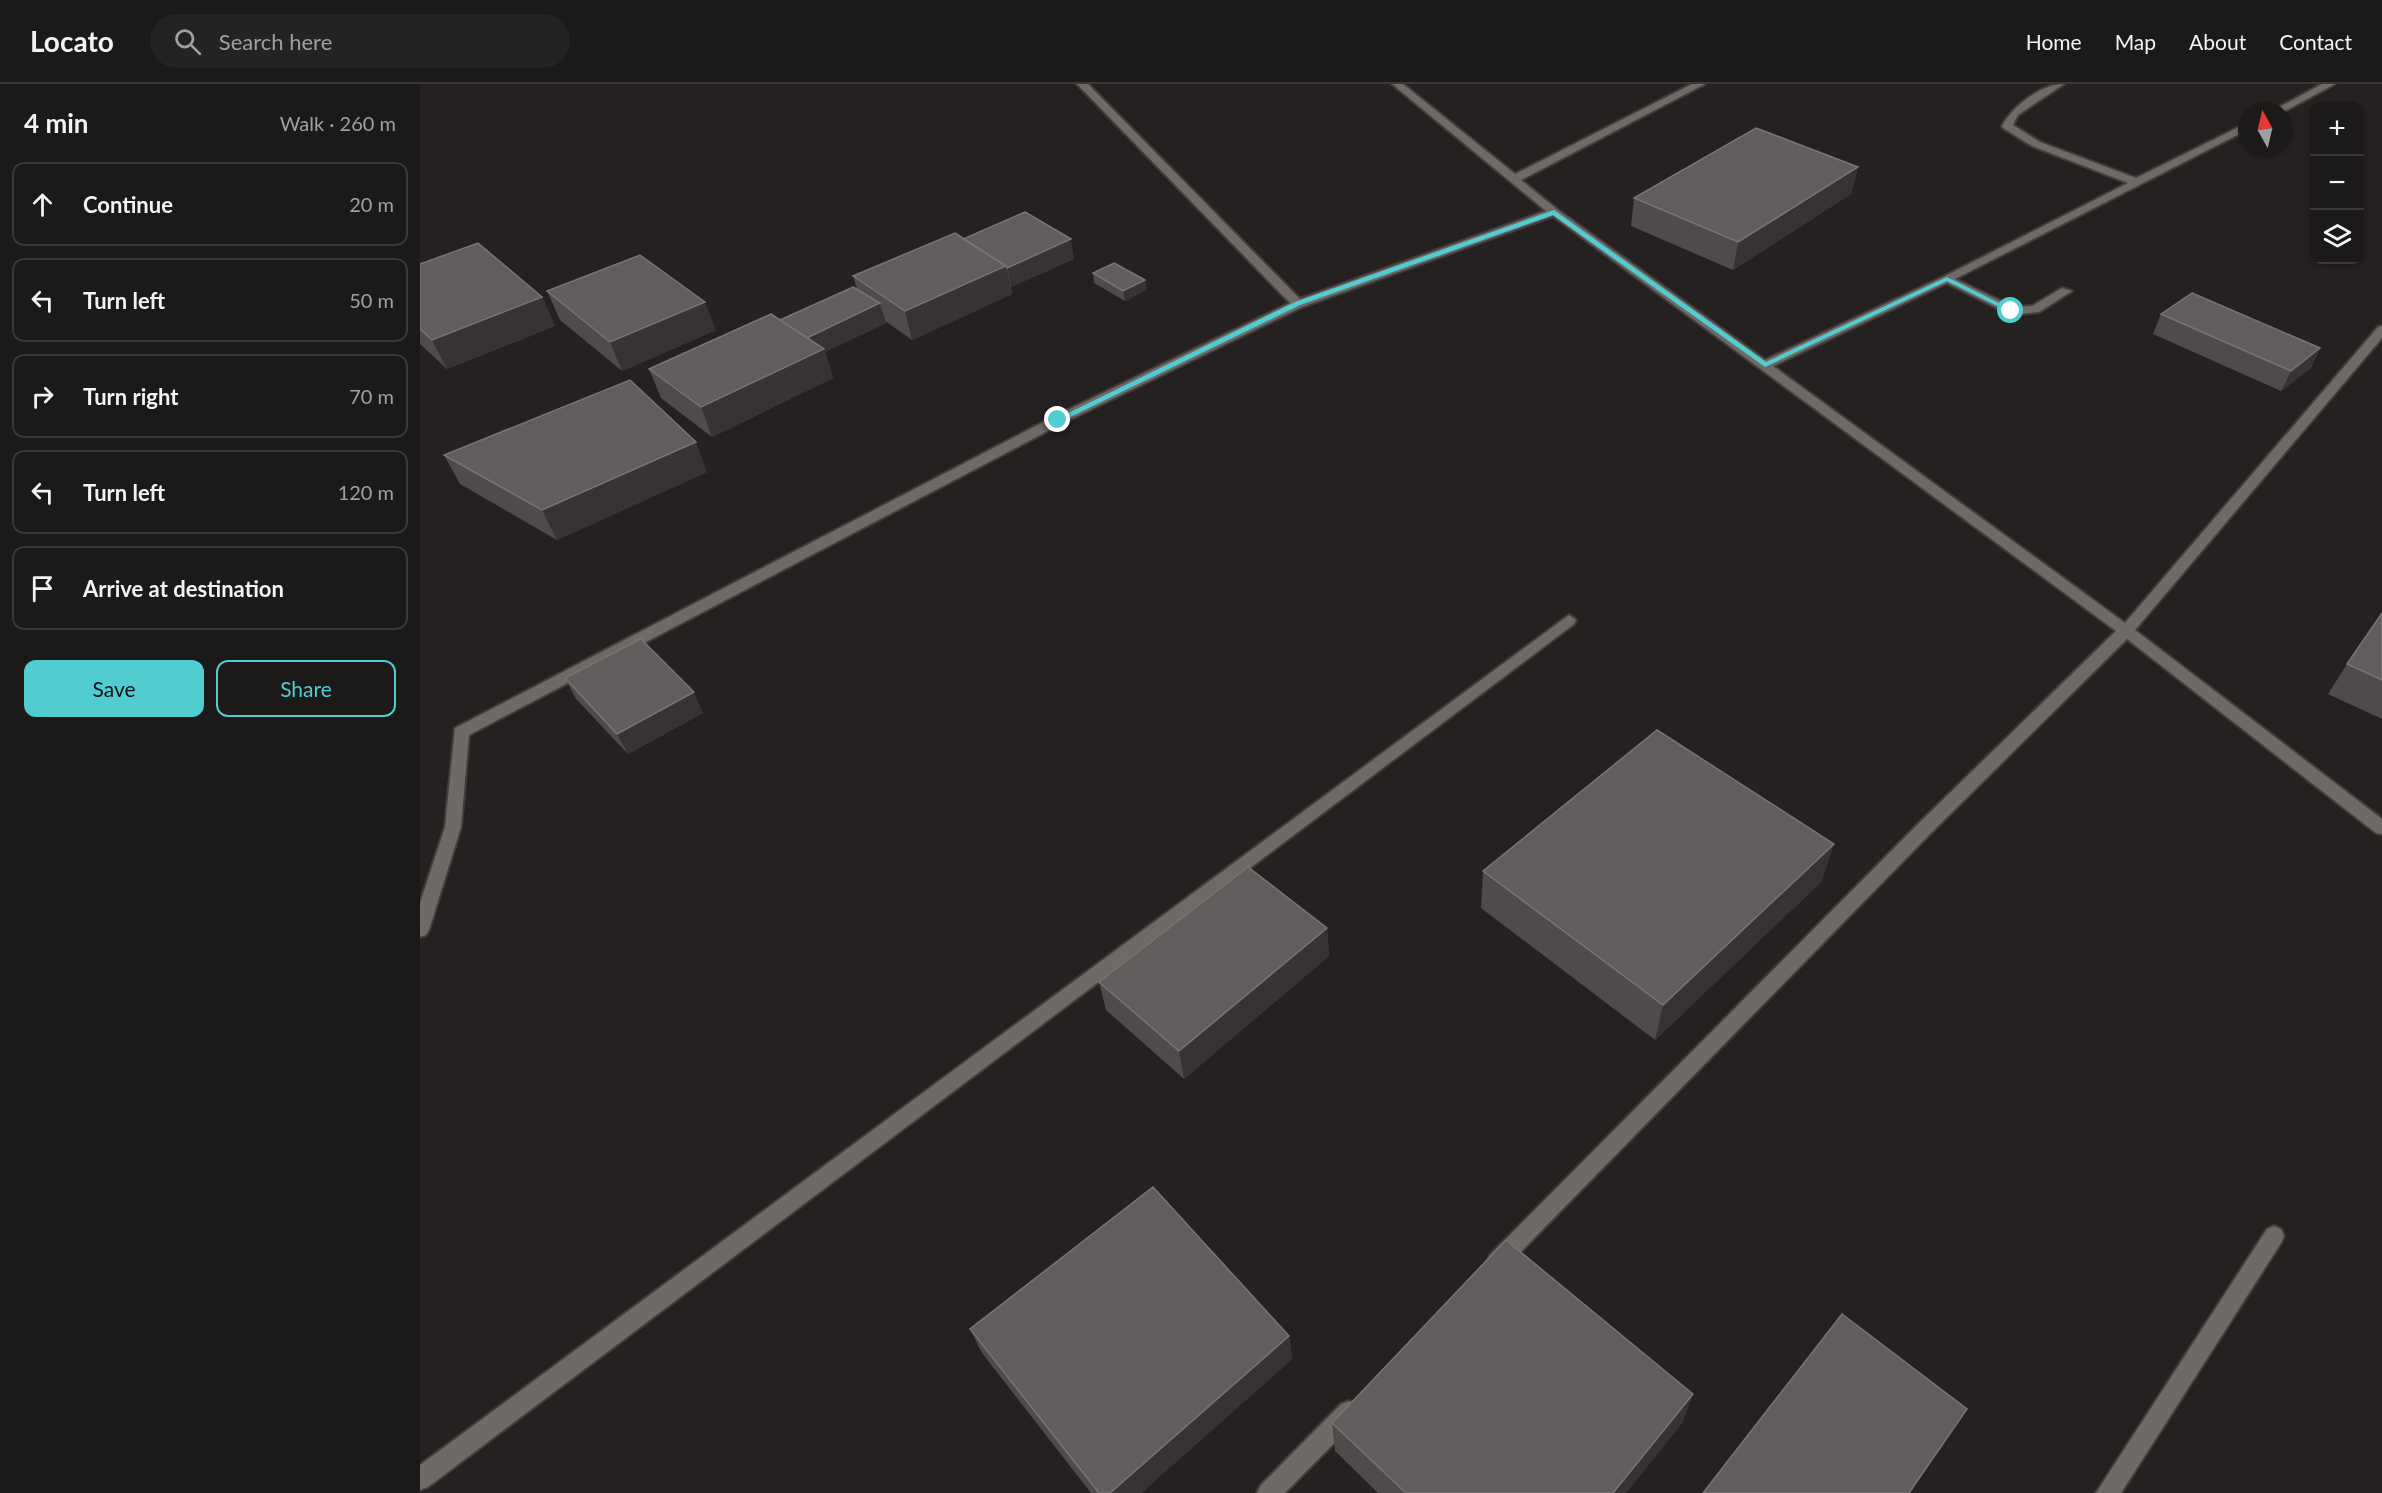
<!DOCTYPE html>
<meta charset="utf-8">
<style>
body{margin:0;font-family:Lato,sans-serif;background:#252222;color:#f1f3f6}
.controls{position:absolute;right:18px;top:18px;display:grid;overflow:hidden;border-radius:12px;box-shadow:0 2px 4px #0004}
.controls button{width:54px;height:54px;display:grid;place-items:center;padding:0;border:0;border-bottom:2px solid #3a3838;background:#1c1919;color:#f1f3f6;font:30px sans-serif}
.compass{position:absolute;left:1818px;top:18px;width:54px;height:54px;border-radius:50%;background:#1c1919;box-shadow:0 2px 4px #0004;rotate:352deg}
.stop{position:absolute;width:18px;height:18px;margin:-14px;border:4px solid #51ccd1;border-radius:50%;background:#fff}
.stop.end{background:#51ccd1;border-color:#fff;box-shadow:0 2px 6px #0008}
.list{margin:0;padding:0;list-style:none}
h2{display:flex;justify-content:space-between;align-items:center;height:78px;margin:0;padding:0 24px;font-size:26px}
h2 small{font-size:20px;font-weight:400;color:#a0a0a2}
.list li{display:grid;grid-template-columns:39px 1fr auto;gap:18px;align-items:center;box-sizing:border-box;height:84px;margin:0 12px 12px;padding:0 12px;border:2px solid #3a3838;border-radius:12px}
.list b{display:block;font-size:22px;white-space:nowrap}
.list em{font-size:20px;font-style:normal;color:#a0a0a2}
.actions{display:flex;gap:12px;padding:18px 24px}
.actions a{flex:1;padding:14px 0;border:2px solid #51ccd1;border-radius:12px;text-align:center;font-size:21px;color:#51ccd1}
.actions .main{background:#51ccd1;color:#111}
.icon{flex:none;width:33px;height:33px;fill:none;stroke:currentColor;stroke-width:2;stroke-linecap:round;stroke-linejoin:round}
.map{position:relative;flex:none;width:1962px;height:1409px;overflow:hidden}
header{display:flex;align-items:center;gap:36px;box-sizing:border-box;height:84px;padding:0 30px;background:#1c1919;border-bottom:2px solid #3a3838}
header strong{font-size:28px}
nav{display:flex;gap:33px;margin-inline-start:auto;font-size:21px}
.search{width:420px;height:54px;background:#252222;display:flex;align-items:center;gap:15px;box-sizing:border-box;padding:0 21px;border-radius:33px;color:#a0a0a2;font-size:22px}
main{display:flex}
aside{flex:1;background:#1c1919}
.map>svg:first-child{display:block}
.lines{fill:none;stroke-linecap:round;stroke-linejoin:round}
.service-casing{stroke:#423d3d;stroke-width:4}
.minor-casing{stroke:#423d3d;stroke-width:4}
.service{fill:#6f6968;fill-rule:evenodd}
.minor{fill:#6f6968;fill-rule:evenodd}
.wall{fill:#504b4b}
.shaded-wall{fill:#383232}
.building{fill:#625d5d;stroke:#797474;stroke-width:1.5}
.route{fill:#51ccd1}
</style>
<header>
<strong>Locato</strong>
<div class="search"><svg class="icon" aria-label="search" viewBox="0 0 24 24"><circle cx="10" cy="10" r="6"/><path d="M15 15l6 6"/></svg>Search here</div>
<nav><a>Home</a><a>Map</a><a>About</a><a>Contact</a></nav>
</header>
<main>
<aside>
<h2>4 min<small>Walk · 260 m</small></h2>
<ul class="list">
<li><svg class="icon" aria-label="ahead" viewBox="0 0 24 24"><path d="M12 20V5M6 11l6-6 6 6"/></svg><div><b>Continue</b></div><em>20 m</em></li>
<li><svg class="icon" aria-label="left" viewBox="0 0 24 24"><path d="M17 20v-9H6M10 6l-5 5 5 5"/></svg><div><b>Turn left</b></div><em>50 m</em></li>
<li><svg class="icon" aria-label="right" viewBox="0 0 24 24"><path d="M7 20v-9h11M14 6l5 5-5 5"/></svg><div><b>Turn right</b></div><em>70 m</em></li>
<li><svg class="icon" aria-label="left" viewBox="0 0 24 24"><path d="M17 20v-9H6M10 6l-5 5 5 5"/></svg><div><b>Turn left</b></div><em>120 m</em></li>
<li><svg class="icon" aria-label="arrive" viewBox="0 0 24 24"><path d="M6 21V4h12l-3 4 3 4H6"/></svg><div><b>Arrive at destination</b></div></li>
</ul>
<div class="actions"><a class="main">Save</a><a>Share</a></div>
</aside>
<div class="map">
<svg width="1962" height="1409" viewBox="0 0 1962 1409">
<rect width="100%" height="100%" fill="#262121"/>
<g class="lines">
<g class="service-casing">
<path id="service" d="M1527,191L1593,223L1612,222L1642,204L1652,207L1619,228L1591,231L1523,197L1521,195Z"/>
</g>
<g class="minor-casing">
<path id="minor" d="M657,0H668L880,215L1126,127L972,0H983L1095,90L1272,0H1285L1101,96L1138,126L1345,276L1523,193L1708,99L1612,62L1583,44L1582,42C1593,22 1621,0 1644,0L1598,31L1593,41L1620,58L1716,94L1827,39V46L1531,197L1353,282L1705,539L1958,243L1962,242V254L1715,546L1962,735V750L1956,749L1707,555L1509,751L1084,1185L1077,1188L1070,1185L1067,1178L1070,1171L1497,741L1696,547L1133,132L882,223L643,339L49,651L41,743L9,846L6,851L0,853V819L25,743L35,644L633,333L870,219Z
M1902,0H1915L1863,28L1852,27Z
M1149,531L1156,536L1154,540L8,1403L0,1406V1381Z
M1854,1142L1861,1145L1864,1152L1861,1159L1701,1409H1676L1847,1145Z
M929,1317L937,1320L940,1328L937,1336L865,1409H837L841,1401L921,1320Z"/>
</g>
<use href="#service" class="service"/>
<use href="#minor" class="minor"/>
</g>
<path class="wall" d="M1438,83L1431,110L1313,186L1211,142L1214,114Z
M543,155L654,175L591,203L592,210L492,256L465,237L466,239L405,268L413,294L292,353L241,314L229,285L360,236L437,205L433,192Z
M0,180L122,213L135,242L27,285L0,260Z
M673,189L725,196L726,206L705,217L674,199Z
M127,207L296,246L202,287L140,236Z
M1741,230L1900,264L1891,284L1861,307L1733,250Z
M24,371L287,388L137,456L40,400Z
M1962,529V635L1908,610L1927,580Z
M145,594L283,629L208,670L156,615Z
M1063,787L1402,797L1235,956L1061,824Z
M907,844L909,872L764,995L686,926L679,898Z
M550,1245L869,1252L872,1275L721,1409H671L562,1269Z
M1273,1310L1262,1339L1206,1409H958L915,1367L912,1339Z"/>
<path class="shaded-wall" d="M1438,83L1431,110L1313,186L1318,158Z
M651,155L654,175L591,203L587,184Z
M586,182L592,210L492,256L485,227Z
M725,196L726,206L705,217L703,207Z
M122,213L135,242L27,285L12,256Z
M285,218L296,246L202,287L190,258Z
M460,219L466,239L405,268L413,294L292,353L281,323L383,256Z
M1900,264L1891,284L1861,307L1871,287Z
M276,358L287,388L137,456L122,426Z
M274,608L283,629L208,670L197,650Z
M1414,760L1402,797L1235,956L1243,921Z
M907,844L909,872L764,995L759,967Z
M869,1252L872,1275L721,1409H690Z
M1273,1310L1262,1339L1206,1409H1193Z"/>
<path class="building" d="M1336,44L1438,83L1318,158L1214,114Z
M605,128L651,155L587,184L586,182L543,155Z
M535,149L586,182L485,227L433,192Z
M58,159L122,213L12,256L0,245V180Z
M220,171L285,218L190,258L127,207Z
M694,179L725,196L703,207L673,189Z
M433,203L460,219L387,254L360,236Z
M1772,209L1900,264L1871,287L1741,230Z
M351,230L404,265L281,323L229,285Z
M210,296L276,358L122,426L24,371Z
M1962,529V596L1927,580Z
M221,555L274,608L197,650L145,594Z
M1237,646L1414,760L1243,921L1063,787Z
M828,783L907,844L759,967L679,898Z
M733,1103L869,1252L690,1409H679L550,1245Z
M1086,1156L1273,1310L1193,1409H986L912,1339Z
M1422,1230L1547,1325L1489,1409H1283Z"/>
<path class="route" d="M1134,126L1346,278L1527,193L1595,227L1589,228L1527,197L1345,283L1133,131L880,221L640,338L634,336L875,218Z"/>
</svg>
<div class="controls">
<button>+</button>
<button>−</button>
<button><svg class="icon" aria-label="layers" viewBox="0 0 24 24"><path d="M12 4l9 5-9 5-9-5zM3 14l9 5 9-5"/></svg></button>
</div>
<svg class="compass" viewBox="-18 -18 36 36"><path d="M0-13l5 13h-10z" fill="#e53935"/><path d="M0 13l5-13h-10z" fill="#a0a0a2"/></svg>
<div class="stop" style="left:1591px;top:227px"></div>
<div class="stop end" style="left:638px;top:336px"></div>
</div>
</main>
